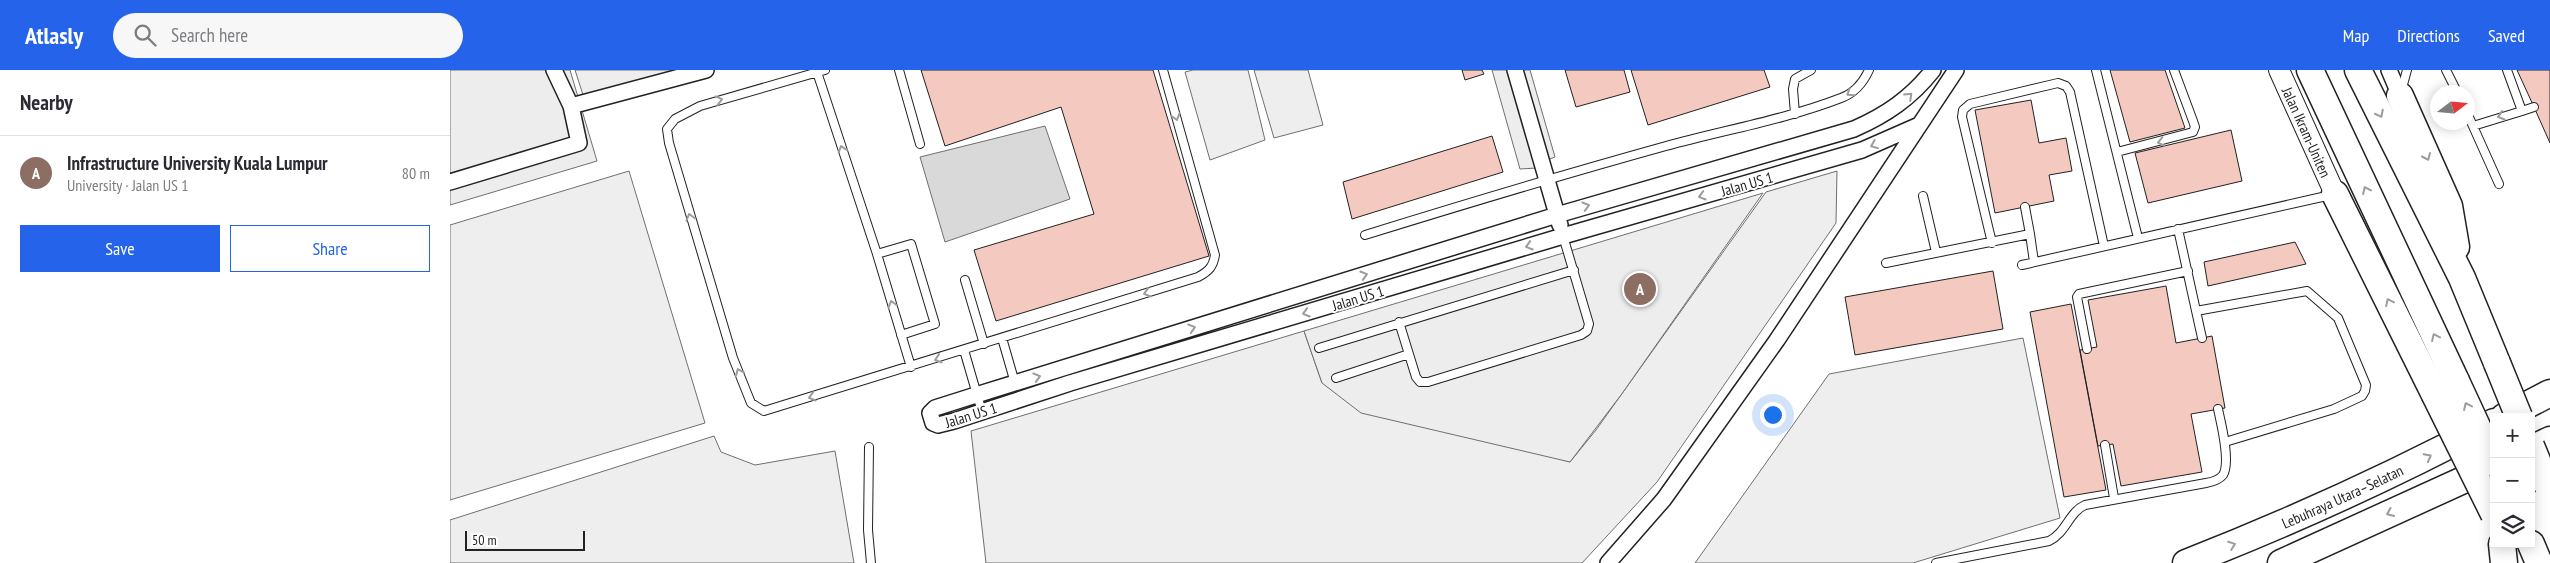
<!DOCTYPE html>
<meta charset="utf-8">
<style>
body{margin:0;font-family:"PT Sans Narrow",sans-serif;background:#f7f7f7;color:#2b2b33}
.controls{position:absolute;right:15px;bottom:15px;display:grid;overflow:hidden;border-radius:0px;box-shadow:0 2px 12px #0003}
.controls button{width:45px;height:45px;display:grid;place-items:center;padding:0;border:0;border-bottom:1px solid #e1e1e2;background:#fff;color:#2b2b33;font:25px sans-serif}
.compass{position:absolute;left:1980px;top:15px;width:45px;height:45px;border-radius:50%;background:#fff;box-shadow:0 2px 12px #0003;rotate:74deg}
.scale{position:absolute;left:15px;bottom:12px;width:120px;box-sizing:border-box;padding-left:5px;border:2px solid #222;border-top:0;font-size:14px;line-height:18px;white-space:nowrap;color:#222;-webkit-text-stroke:4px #fff;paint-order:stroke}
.you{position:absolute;left:1322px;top:344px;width:18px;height:18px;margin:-12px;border:4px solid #fff;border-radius:50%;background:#1a73e8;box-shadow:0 0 0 8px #1a73e833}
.badge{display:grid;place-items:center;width:32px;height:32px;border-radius:50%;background:#2563eb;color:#fff;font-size:16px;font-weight:700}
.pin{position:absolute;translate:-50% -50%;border:2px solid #fff;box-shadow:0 1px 5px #0006}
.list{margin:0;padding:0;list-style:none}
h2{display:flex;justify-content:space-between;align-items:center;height:65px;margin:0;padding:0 20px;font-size:21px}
h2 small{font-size:16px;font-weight:400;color:#7c7c81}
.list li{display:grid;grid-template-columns:32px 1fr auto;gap:15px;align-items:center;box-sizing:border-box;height:75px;padding:0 20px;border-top:1px solid #e1e1e2}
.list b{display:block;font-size:19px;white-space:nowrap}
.list p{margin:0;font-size:16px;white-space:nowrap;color:#7c7c81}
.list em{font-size:16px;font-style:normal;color:#7c7c81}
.actions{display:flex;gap:10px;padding:15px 20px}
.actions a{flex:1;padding:11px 0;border:1px solid #2563eb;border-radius:0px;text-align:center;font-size:18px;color:#2563eb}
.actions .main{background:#2563eb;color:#fff}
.icon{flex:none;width:28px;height:28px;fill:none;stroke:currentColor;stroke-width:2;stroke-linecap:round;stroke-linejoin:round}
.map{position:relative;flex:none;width:2100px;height:493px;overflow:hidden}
header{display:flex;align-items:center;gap:30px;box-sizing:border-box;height:70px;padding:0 25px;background:#2563eb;color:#fff}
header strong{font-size:24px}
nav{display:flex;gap:28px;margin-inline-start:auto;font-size:18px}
.search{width:350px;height:45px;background:#f7f7f7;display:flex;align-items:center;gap:12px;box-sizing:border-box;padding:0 18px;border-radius:28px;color:#7c7c81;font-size:19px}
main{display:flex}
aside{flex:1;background:#fff}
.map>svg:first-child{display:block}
.green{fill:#eee;stroke:#6f6f6f}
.parking{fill:#ededed;stroke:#6f6f6f}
.water{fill:#d9d9d9;stroke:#6f6f6f}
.building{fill:#f3c9c0;stroke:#222}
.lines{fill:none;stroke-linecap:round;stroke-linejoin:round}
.service-casing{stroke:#222;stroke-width:10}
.minor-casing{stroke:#222;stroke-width:18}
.secondary-casing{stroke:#222;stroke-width:22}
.motorway-casing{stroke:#222;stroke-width:29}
.service{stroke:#fff;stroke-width:8}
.minor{stroke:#fff;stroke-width:15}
.secondary{stroke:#fff;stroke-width:20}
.motorway{stroke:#fff;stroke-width:26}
.motorway-bridge-casing{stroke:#222;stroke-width:29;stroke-linecap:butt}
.motorway-bridge{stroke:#fff;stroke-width:26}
.oneway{stroke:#9c9c9c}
.labels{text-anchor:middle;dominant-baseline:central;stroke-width:4;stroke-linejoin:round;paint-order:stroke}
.street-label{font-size:15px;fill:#222;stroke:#fff}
</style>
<header>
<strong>Atlasly</strong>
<div class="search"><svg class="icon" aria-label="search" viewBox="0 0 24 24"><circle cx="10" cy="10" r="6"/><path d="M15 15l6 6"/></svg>Search here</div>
<nav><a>Map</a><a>Directions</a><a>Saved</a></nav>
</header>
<main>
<aside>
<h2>Nearby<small></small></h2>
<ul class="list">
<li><span class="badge" style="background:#8d6e63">A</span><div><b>Infrastructure University Kuala Lumpur</b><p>University · Jalan US 1</p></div><em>80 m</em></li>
</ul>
<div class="actions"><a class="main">Save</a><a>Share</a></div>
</aside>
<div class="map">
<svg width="2100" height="493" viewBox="0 0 2100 493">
<rect width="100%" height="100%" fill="#fff"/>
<path class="green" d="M125,0H236L134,28Z
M743,0H798L815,70L760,90L735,2Z
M804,0H858L873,55L824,68Z
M179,101L255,353L0,430V155Z
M1387,101L1386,153L1207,412L1132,493H536L521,361L854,261L872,313L1120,392L1146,360L1316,122Z
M1573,268L1610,448L1463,493H1245L1379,304Z
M264,366L271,382L305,395L385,381L404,493H0V450Z"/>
<path class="parking" d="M0,0H120L147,91L0,135Z
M1042,0H1059L1087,98L1070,99Z
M1070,0H1080L1105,87L1095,91Z
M1313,123L1171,325L1120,392L911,343L872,313L854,261Z"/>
<path class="water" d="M595,56L620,129L495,172L470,87Z"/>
<path class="building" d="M471,0H703L759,186L546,251L524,180L644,144L611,37L495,76Z
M1012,0H1032L1034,4L1015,10Z
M1115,0H1174L1180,22L1126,37Z
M1181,0H1314L1320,17L1198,55Z
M1660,0H1715L1735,58L1680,72Z
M2067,0H2100V73L2084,37Z
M1581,30L1589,73L1616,68L1622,101L1599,105L1604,131L1545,143L1525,40Z
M1781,60L1792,111L1698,133L1685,83Z
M1042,66L1053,102L902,149L893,112Z
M1845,172L1856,194L1758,216L1754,192Z
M1543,201L1553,259L1405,285L1395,227Z
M1716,216L1726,273L1762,266L1775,338L1741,344L1752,402L1671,416L1663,374L1648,376L1630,280L1647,277L1638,230Z
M1621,234L1656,420L1614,427L1580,242Z"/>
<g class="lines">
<g class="service-casing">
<path id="service" d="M375,0L250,36L225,49L217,59L219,73L283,288L301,333L314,341L748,207C759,201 763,197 765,185L713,0
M449,0L470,74
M1646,0L1688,168
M1996,0L2007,22
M367,2L427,184L461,297
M1951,22L1957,0
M2072,41L2084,37
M1345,44L1343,19L1345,9L1361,0
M2018,45L2049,114
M2023,56L2072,41L2057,0
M1667,82L1743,62L1745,57L1743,51L1724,0
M1473,126L1486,182
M1575,137L1580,164
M1728,159L1752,268
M915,165C1015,134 1115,104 1216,76C1274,60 1334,50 1391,28C1405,23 1413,13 1419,0
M1542,173L1512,47L1513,40L1520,34L1608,13L1616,16L1620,22L1654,176
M427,184L461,174L485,254L451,265
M1436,193L1580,164L1584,192
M1572,195L1881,125
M515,210L534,274
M1746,241L1857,221L1888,248L1916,315L1915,321L1912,326L1884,339L1775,372
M949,252L966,307L970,312H978L1131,265L1137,261L1139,254L1113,166
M552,268L565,313
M869,278L1124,200
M1637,279L1627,227L1629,224L1738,201
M514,280L532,342
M886,308L959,284
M1655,375L1664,428
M419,377L418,460L421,493
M1486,493L1599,471C1616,463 1619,442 1635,435L1756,413C1762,412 1769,410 1773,405C1781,392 1771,353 1768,339"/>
</g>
<g class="minor-casing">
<path id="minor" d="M1065,0L1110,155
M1939,0L1950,26
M121,36L256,0
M1469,55L1412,80L1113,166L620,313L504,351L488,355L483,353L480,343L485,338L526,325L1107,145L1404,59C1436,45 1461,28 1483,0
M0,112L129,73L121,36L104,0
M1158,493L1214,429L1327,270L1506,0"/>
</g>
<g class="secondary-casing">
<g id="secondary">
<path id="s1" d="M1829,0L1885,124"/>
</g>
</g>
<g class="motorway-casing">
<g id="motorway">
<path d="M1860,0L2006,311"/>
<path d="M1908,0L2012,208L2047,293"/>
<path d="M1950,26L1999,136L2006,177"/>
<path d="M1885,124L1984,323"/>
<path d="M2054,347L2100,323"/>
<path d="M2081,379L2100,370"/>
<path d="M2052,474L2054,493"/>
<path d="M2081,474L2089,493"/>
<path id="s2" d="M1736,493C1841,452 1944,405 2044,352"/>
<path d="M1831,493L2044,396"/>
</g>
</g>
<use href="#service" class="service"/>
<use href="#minor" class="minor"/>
<use href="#secondary" class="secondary"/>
<use href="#motorway" class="motorway"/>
<g class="motorway-bridge-casing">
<path id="motorway-bridge" d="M2047,293L2069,347
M2006,311L2044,393
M1984,323L2044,444
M2081,376L2098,417"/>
</g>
<use href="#motorway-bridge" class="motorway-bridge"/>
</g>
<defs><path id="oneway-chevron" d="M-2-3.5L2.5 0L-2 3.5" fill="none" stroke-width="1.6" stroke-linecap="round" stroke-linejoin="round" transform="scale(1.25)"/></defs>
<g class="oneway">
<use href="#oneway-chevron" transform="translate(1400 23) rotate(147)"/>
<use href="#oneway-chevron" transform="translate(1459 26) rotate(-44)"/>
<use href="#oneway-chevron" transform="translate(269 30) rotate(-15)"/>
<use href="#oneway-chevron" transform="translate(1930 44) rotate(63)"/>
<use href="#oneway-chevron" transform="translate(2051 46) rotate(163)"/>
<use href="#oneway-chevron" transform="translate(726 47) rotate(74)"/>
<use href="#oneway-chevron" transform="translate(1711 72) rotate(167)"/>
<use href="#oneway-chevron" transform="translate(1424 75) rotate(158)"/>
<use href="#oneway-chevron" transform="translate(392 79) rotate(-109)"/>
<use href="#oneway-chevron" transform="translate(1977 87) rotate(66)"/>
<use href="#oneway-chevron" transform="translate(1916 120) rotate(-115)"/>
<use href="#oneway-chevron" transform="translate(1252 126) rotate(164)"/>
<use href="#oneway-chevron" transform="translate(1136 136) rotate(-16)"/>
<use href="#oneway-chevron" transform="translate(240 147) rotate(-106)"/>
<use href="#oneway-chevron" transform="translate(1079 176) rotate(163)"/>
<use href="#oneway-chevron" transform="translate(914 205) rotate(-17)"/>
<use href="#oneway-chevron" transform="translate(697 223) rotate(163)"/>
<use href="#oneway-chevron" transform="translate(1939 232) rotate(-116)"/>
<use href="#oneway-chevron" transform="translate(442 234) rotate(-106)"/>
<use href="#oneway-chevron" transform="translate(856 243) rotate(163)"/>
<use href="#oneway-chevron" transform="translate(742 258) rotate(-17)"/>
<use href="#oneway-chevron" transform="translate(1985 267) rotate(-115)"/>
<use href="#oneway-chevron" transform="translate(488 289) rotate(162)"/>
<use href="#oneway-chevron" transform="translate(289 302) rotate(-112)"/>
<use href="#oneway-chevron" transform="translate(587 307) rotate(-17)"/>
<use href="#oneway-chevron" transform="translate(362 327) rotate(163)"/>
<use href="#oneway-chevron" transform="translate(2017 336) rotate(-115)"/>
<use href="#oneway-chevron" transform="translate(1978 387) rotate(-28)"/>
<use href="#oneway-chevron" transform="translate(1940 443) rotate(155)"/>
<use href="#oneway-chevron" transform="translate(1782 475) rotate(-21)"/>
</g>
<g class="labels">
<g class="street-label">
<text stroke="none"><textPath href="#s1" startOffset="68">Jalan Ikram-Uniten</textPath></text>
<text transform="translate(1297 114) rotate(-16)">Jalan US 1</text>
<text transform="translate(908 228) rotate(-17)">Jalan US 1</text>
<text transform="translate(521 345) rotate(-17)">Jalan US 1</text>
<text stroke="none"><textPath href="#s2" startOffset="170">Lebuhraya Utara–Selatan</textPath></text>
</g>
</g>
</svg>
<div class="controls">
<button>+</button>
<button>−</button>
<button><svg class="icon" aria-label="layers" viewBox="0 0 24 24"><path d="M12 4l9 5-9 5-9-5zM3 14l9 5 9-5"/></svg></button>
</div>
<svg class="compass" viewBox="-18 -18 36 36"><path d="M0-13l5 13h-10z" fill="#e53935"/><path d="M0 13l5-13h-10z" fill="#7c7c81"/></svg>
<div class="scale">50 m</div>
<div class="you"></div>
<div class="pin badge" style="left:1190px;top:219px;background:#8d6e63">A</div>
</div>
</main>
